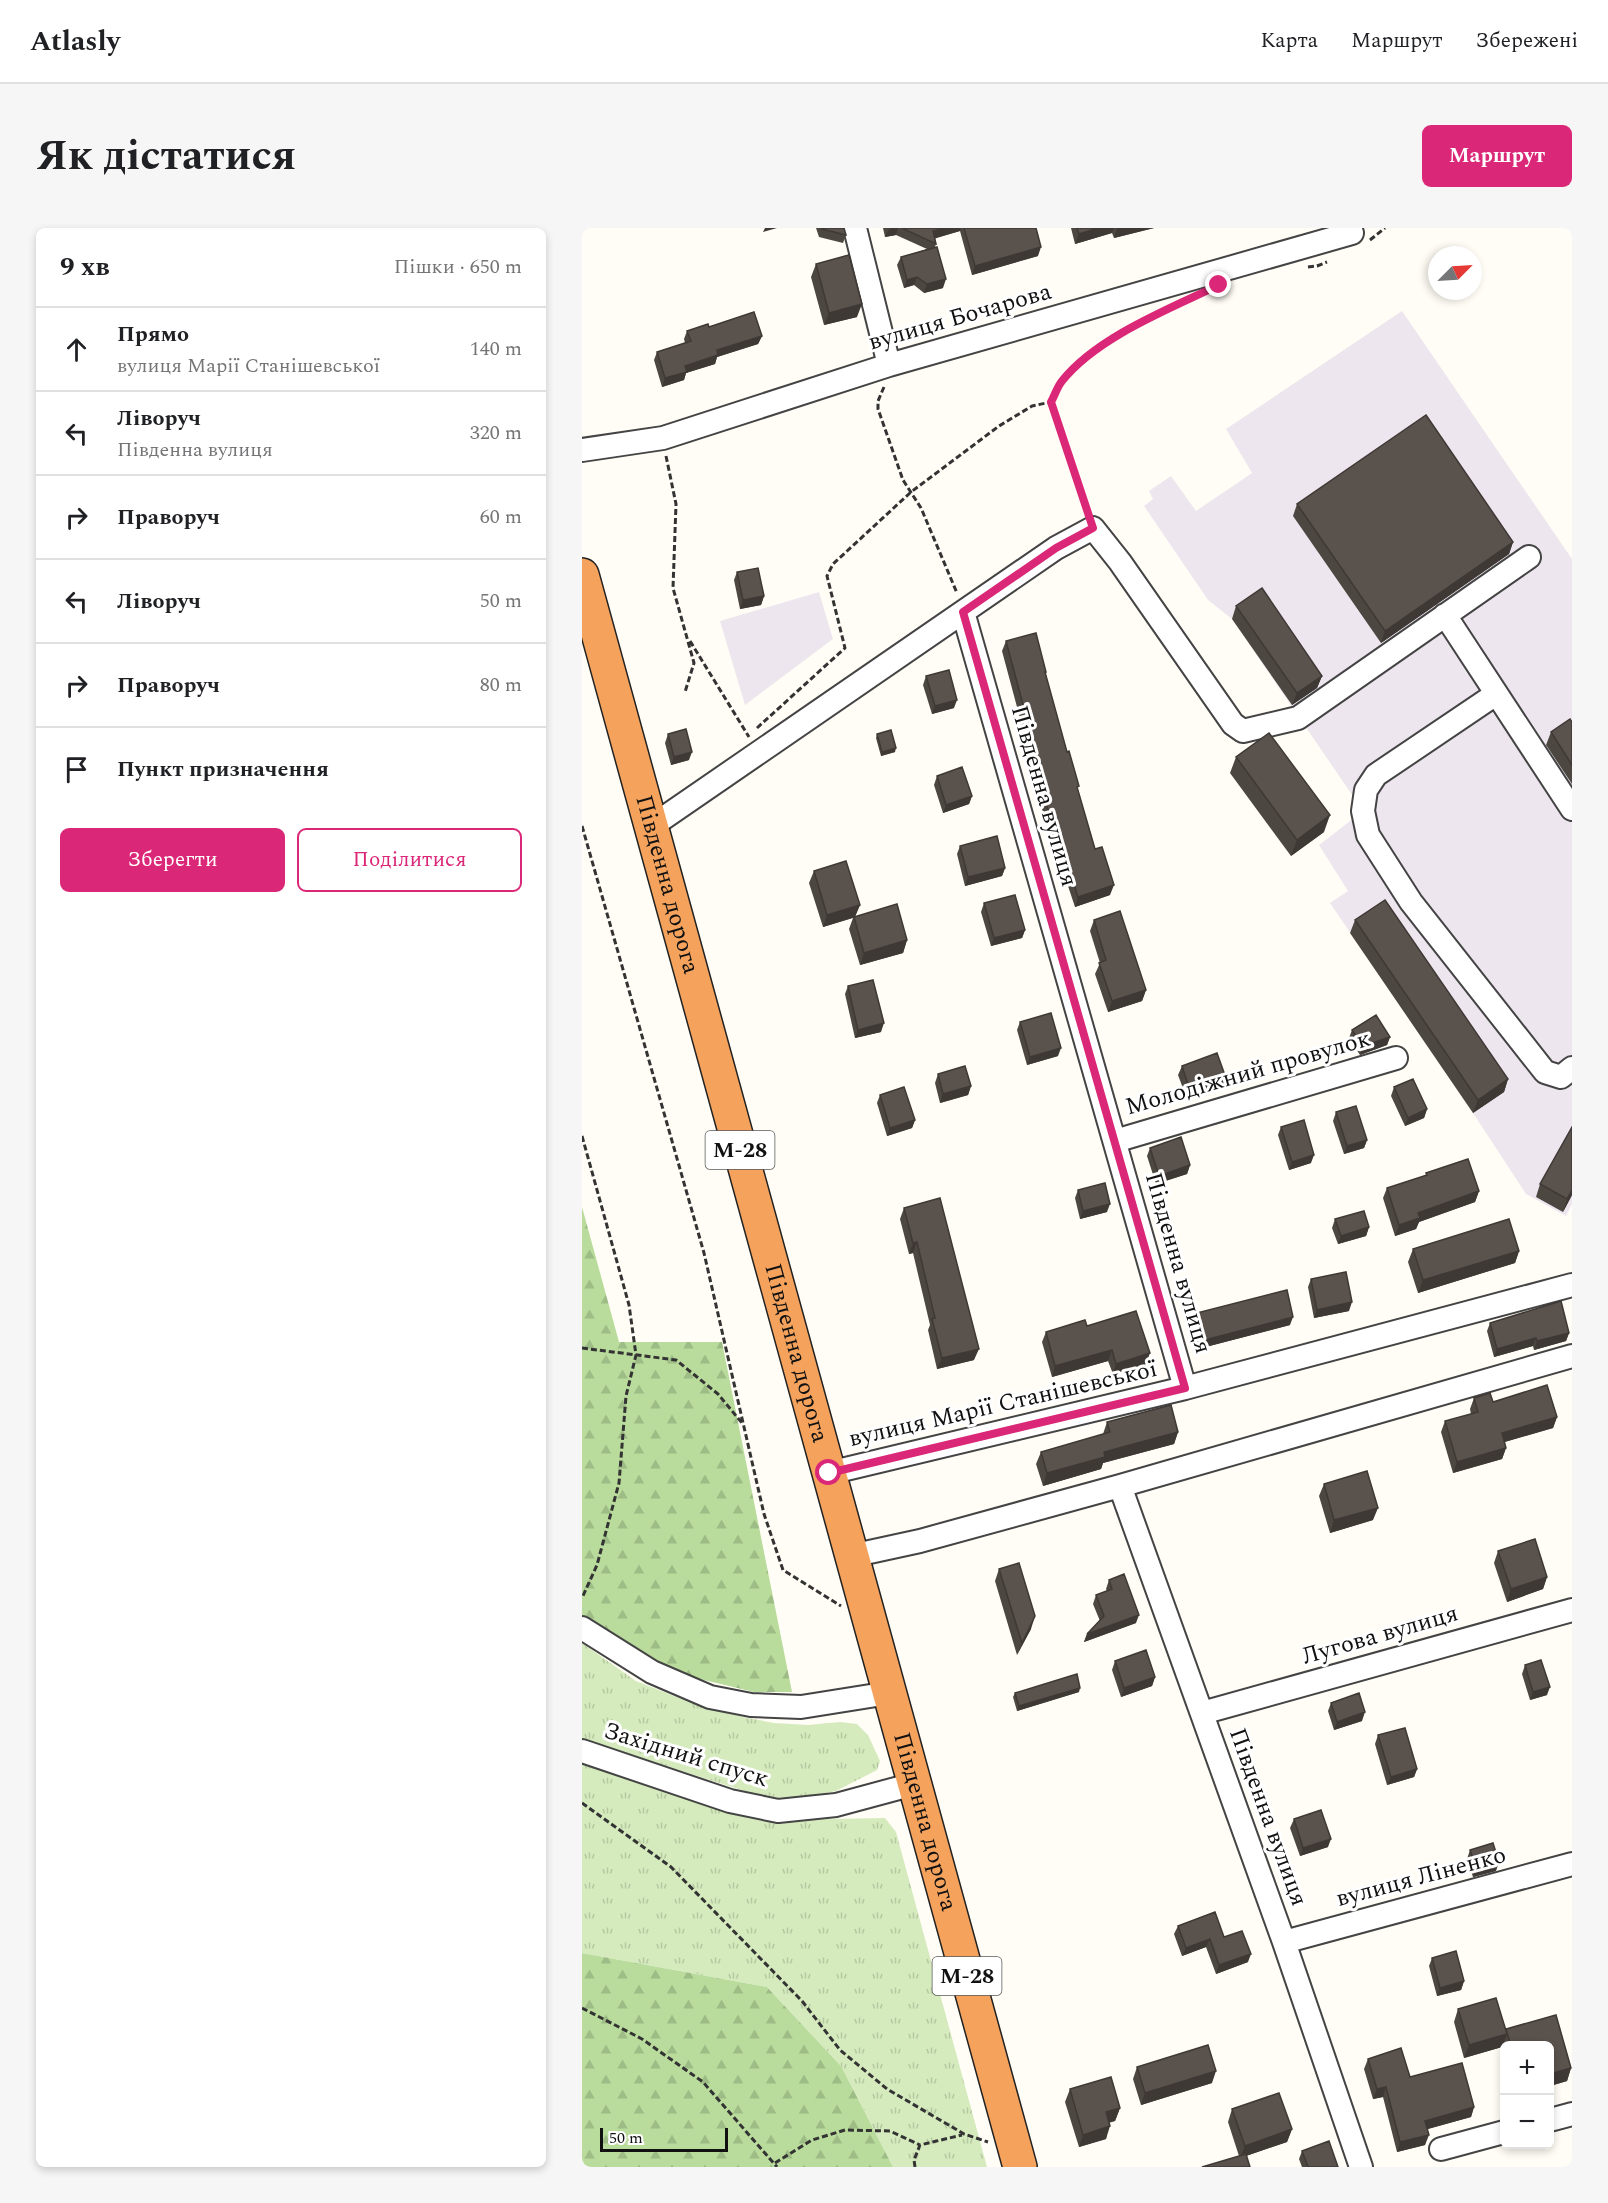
<!DOCTYPE html>
<html lang="uk">
<meta charset="utf-8">
<style>
body{margin:0;font-family:Spectral,serif;background:#f6f6f6;color:#202124}
.controls{position:absolute;right:18px;bottom:18px;display:grid;overflow:hidden;border-radius:9px;box-shadow:0 3px 9px #0003}
.controls button{width:54px;height:54px;display:grid;place-items:center;padding:0;border:0;border-bottom:2px solid #e0e0e0;background:#fff;color:#202124;font:30px sans-serif}
.compass{position:absolute;left:846px;top:18px;width:54px;height:54px;border-radius:50%;background:#fff;box-shadow:0 3px 9px #0003;rotate:66deg}
.scale{position:absolute;left:18px;bottom:15px;width:128px;box-sizing:border-box;padding-left:6px;border:3px solid #111;border-top:0;font-size:16px;line-height:21px;white-space:nowrap;color:#111;-webkit-text-stroke:4px #fff;paint-order:stroke}
.stop{position:absolute;width:18px;height:18px;margin:-14px;border:4px solid #db2777;border-radius:50%;background:#fff}
.stop.end{background:#db2777;border-color:#fff;box-shadow:0 2px 6px #0008}
.list{margin:0;padding:0;list-style:none}
h2{display:flex;justify-content:space-between;align-items:center;height:78px;margin:0;padding:0 24px;font-size:26px}
h2 small{font-size:20px;font-weight:400;color:#757577}
.list li{display:grid;grid-template-columns:39px 1fr auto;gap:18px;align-items:center;box-sizing:border-box;height:84px;padding:0 24px;border-top:2px solid #e0e0e0}
.list b{display:block;font-size:22px;white-space:nowrap}
.list p{margin:0;font-size:20px;white-space:nowrap;color:#757577}
.list em{font-size:20px;font-style:normal;color:#757577}
.actions{display:flex;gap:12px;padding:18px 24px}
.actions a{flex:1;padding:14px 0;border:2px solid #db2777;border-radius:9px;text-align:center;font-size:21px;color:#db2777}
.actions .main{background:#db2777;color:#fff}
.icon{flex:none;width:33px;height:33px;fill:none;stroke:currentColor;stroke-width:2;stroke-linecap:round;stroke-linejoin:round}
.map{position:relative;flex:none;width:990px;height:1939px;overflow:hidden;border-radius:9px}
header{display:flex;align-items:center;gap:36px;box-sizing:border-box;height:84px;padding:0 30px;background:#fff;border-bottom:2px solid #e0e0e0}
header strong{font-size:28px}
nav{display:flex;gap:33px;margin-inline-start:auto;font-size:21px}
.intro{display:flex;align-items:center;justify-content:space-between;box-sizing:border-box;height:144px;padding:0 36px}
h1{margin:0;font-size:42px}
.button{padding:15px 27px;border-radius:9px;background:#db2777;color:#fff;font-size:21px;font-weight:700}
main{display:flex;gap:36px;padding:0 36px}
aside{flex:1;background:#fff;border-radius:9px;box-shadow:0 3px 9px #0003}
.map>svg:first-child{display:block}
.industrial{fill:#eee6ef}
.grass{fill:url(#grass-tufts)}
.forest{fill:url(#forest-firs)}
.lines{fill:none;stroke-linecap:round;stroke-linejoin:round}
.minor-casing{stroke:#444;stroke-width:26}
.highway-casing{stroke:#222;stroke-width:36}
.path{stroke:#333;stroke-width:3;stroke-dasharray:6 3;stroke-linecap:butt}
.minor{stroke:#fff;stroke-width:22}
.highway{stroke:#f5a25d;stroke-width:33}
.wall{fill:#4d4742}
.shaded-wall{fill:#3f3936}
.building{fill:#5a524d;stroke:#3f3936;stroke-width:1.5}
.route{stroke:#db2777;stroke-width:8}
.labels{text-anchor:middle;dominant-baseline:central;stroke-width:6;stroke-linejoin:round;paint-order:stroke}
.shield{fill:#fff;stroke:#585858;stroke-width:1.5}
.shield-label{font-size:22px;font-weight:bold;fill:#111}
.street-label{font-size:24px;fill:#111;stroke:#fff}
</style>
<header>
<strong>Atlasly</strong>
<nav><a>Карта</a><a>Маршрут</a><a>Збережені</a></nav>
</header>
<div class="intro"><h1>Як дістатися</h1><a class="button">Маршрут</a></div>
<main>
<aside>
<h2>9 хв<small>Пішки · 650 m</small></h2>
<ul class="list">
<li><svg class="icon" aria-label="ahead" viewBox="0 0 24 24"><path d="M12 20V5M6 11l6-6 6 6"/></svg><div><b>Прямо</b><p>вулиця Марії Станішевської</p></div><em>140 m</em></li>
<li><svg class="icon" aria-label="left" viewBox="0 0 24 24"><path d="M17 20v-9H6M10 6l-5 5 5 5"/></svg><div><b>Ліворуч</b><p>Південна вулиця</p></div><em>320 m</em></li>
<li><svg class="icon" aria-label="right" viewBox="0 0 24 24"><path d="M7 20v-9h11M14 6l5 5-5 5"/></svg><div><b>Праворуч</b></div><em>60 m</em></li>
<li><svg class="icon" aria-label="left" viewBox="0 0 24 24"><path d="M17 20v-9H6M10 6l-5 5 5 5"/></svg><div><b>Ліворуч</b></div><em>50 m</em></li>
<li><svg class="icon" aria-label="right" viewBox="0 0 24 24"><path d="M7 20v-9h11M14 6l5 5-5 5"/></svg><div><b>Праворуч</b></div><em>80 m</em></li>
<li><svg class="icon" aria-label="arrive" viewBox="0 0 24 24"><path d="M6 21V4h12l-3 4 3 4H6"/></svg><div><b>Пункт призначення</b></div></li>
</ul>
<div class="actions"><a class="main">Зберегти</a><a>Поділитися</a></div>
</aside>
<div class="map">
<svg width="990" height="1939" viewBox="0 0 990 1939">
<defs>
<pattern id="grass-tufts" width="24" height="20" patternUnits="userSpaceOnUse" patternTransform="scale(1.5)"><rect width="24" height="20" fill="#d5ebbd"/><path d="M3 7l-1-3M5 7V3M7 7l1-3M15 17l-1-3M17 17v-4M19 17l1-3" fill="none" stroke="#b6c8a1"/></pattern>
<pattern id="forest-firs" width="22" height="20" patternUnits="userSpaceOnUse" patternTransform="scale(1.5)"><rect width="22" height="20" fill="#b9dc9c"/><path d="M5 1l3.5 6h-7zM16 11l3.5 6h-7z" fill="#9ebc85"/></pattern>
</defs>
<rect width="100%" height="100%" fill="#fffdf5"/>
<path class="industrial" d="M820,83L990,331V976L984,988L944,966L891,885L748,675L766,663L737,617L781,583L650,391L626,372L562,278L571,271L567,263L589,248L614,283L670,245L644,201Z
M237,364L251,411L163,477L138,393Z"/>
<path class="grass" d="M0,1415L54,1453L105,1473L161,1489L192,1495L226,1497L258,1494L275,1496L286,1507L298,1533L295,1542L254,1563L218,1570L181,1569L0,1511Z
M0,1533L192,1592L303,1590L314,1604L405,1939H311L259,1838L185,1759L0,1725Z"/>
<path class="forest" d="M0,979L37,1114H140L210,1464H172L93,1445L0,1387Z
M0,1725L185,1759L259,1838L311,1939H0Z"/>
<g class="lines">
<g class="minor-casing">
<path id="minor" d="M273,0L307,137
M0,222L81,210L307,137L770,5
M381,384L603,1160
M863,387L990,581
M914,466L794,547L784,562L781,583L786,607L829,674L963,844L979,849L990,840
M70,598L474,320L511,300L538,334L651,496L661,503L716,490L947,329
M533,913L814,830
M247,1245L603,1160L990,1057
M538,1258L702,1714L779,1939
M269,1328L338,1313L538,1258L990,1128
M0,1400L70,1444L128,1469L169,1477L219,1479L307,1465
M620,1485L990,1382
M0,1523L148,1573L196,1583L254,1577L332,1556
M702,1714L990,1636
M968,1892L990,1886
M859,1921L922,1904"/>
</g>
<g class="highway-casing">
<g id="highway">
<path id="s1" d="M0,347L438,1939"/>
</g>
</g>
<path class="path" d="M788,12L803,0
M726,39L735,38L745,34
M302,159L296,173V181L321,252L339,280L375,365
M84,228L94,276L91,360L112,435L103,464
M505,282L469,174C473,167 476,159 480,153C509,117 556,95 597,76
M108,413L167,509
M175,500L263,420L245,348L251,336L329,264L417,198L450,178L469,174
M0,598L122,1025L182,1286L201,1342L259,1378
M0,908L47,1077L54,1127L44,1168L37,1255L15,1337L0,1370
M0,1120L94,1132L136,1166L160,1195
M0,1575L89,1639L220,1773L258,1822L305,1861L382,1906L406,1914
M0,1780L60,1811L121,1854L195,1939
M193,1935L230,1912L263,1902L308,1903L338,1917
M333,1939L332,1932L338,1917L380,1907"/>
<use href="#minor" class="minor"/>
<use href="#highway" class="highway"/>
</g>
<path class="wall" d="M234,0H262L264,7L261,15L237,9Z
M301,0H405L456,28L390,47L378,3L353,10L354,16L353,19L361,60L342,65L332,57L322,60L315,37L319,29L345,21L314,7L303,9Z
M489,0H572L532,10L530,5L493,16Z
M234,36L275,89L242,97L229,49Z
M127,99L180,108L176,116L135,129L133,136L104,145L102,152L80,159L72,132L75,124L103,115L102,111L105,103Z
M715,276L931,314L927,326L799,415L711,288Z
M155,344L182,368L179,377L158,381L152,352Z
M654,378L740,448L735,460L710,477L650,391Z
M424,413L464,444L463,447L496,562L513,621L528,667L493,679L475,625L473,626L449,543L451,539L420,423Z
M344,448L372,480L350,486L341,457Z
M990,494V556L964,517L969,504Z
M86,506L107,532L89,537L83,515Z
M295,506L313,524L299,528L294,510Z
M654,529L742,604L709,628L648,545Z
M355,548L390,568L387,576L361,585L352,557Z
M378,618L423,640L420,648L383,658L375,626Z
M232,643L278,677L273,688L325,712L321,725L278,737L267,701L271,690L241,699L227,655Z
M402,675L443,702L440,710L409,718L399,684Z
M512,692L564,762L560,773L526,784L513,746L518,735L508,703Z
M773,692L926,851L922,864L891,885L768,705Z
M266,758L299,804L273,810L263,766Z
M438,794L476,828L445,837L435,802Z
M770,802L808,809L805,817L778,827L767,810Z
M600,838L641,858L605,871L596,847Z
M356,846L389,858L386,867L358,875L353,855Z
M812,859L845,881L842,890L823,898L809,868Z
M298,867L333,892L330,900L305,908L295,875Z
M754,884L785,912L782,920L762,926L751,893Z
M699,899L729,935L707,942L696,907Z
M568,920L608,937L605,946L574,956L565,928Z
M844,945L897,963L893,974L837,994L834,1001L813,1008L801,970L805,960L843,948Z
M958,956L990,967L981,984L954,969Z
M496,962L525,984L498,991L493,970Z
M322,980L392,1132L355,1141L346,1102L348,1097L331,1025L327,1026L318,991Z
M753,991L787,999L784,1008L756,1016L750,1000Z
M831,1021L937,1023L933,1035L836,1065L826,1034Z
M729,1051L767,1083L732,1090L726,1059Z
M607,1087L708,1097L612,1122L604,1095Z
M908,1095L987,1105L984,1113L952,1122L951,1118L912,1129L905,1103Z
M505,1098L564,1136L531,1146L526,1133L470,1149L460,1114L464,1104Z
M892,1170L975,1189L971,1200L922,1214L924,1220L920,1231L871,1245L859,1204L863,1193L889,1186L888,1181Z
M525,1194L596,1204L592,1216L521,1235L519,1241L461,1258L454,1236L459,1224L521,1206Z
M742,1256L791,1292L748,1305L737,1268Z
M916,1323L965,1349L961,1361L925,1374L912,1335Z
M417,1341L449,1401L435,1427L413,1353Z
M527,1352L554,1395L502,1414L505,1406L518,1393L511,1376L514,1367L525,1363L524,1361Z
M533,1433L573,1449L570,1458L539,1469L530,1442Z
M943,1437L965,1467L948,1472L940,1446Z
M497,1464L435,1483L431,1469L433,1465Z
M749,1475L780,1493L752,1502L746,1483Z
M796,1507L835,1541L832,1549L805,1557L793,1516Z
M712,1591L746,1619L718,1628L708,1600Z
M888,1622L914,1643L891,1649L885,1631Z
M596,1698L642,1709L666,1734L634,1746L624,1719L600,1728L592,1706Z
M850,1730L882,1753L879,1762L855,1768L847,1738Z
M914,1770L924,1802V1801L974,1787L989,1840L985,1853L968,1858V1818H922V1824L921,1817L920,1819L882,1830L872,1794L876,1781Z
M786,1831L828,1849L892,1879L889,1889L845,1901L843,1917L815,1924L801,1869L791,1871L782,1841Z
M555,1839L630,1855L559,1877L551,1851Z
M488,1861L538,1880L533,1893L527,1894L524,1911L497,1919L483,1874Z
M650,1881L710,1901L705,1914L664,1928H657L646,1894Z
M720,1923L756,1939H720L717,1931Z"/>
<path class="shaded-wall" d="M183,0H195L181,4Z
M310,0H316L314,7L303,9L307,1Z
M363,0H379L378,3L348,12L351,3Z
M516,0H532L530,5L493,16L497,6Z
M535,0H572L532,10Z
M459,19L456,28L390,47L393,38Z
M335,49L332,57L322,60L325,52Z
M364,51L361,60L342,65L345,56Z
M280,76L275,89L242,97L247,85Z
M180,108L176,116L135,129L133,136L104,145L102,152L80,159L83,150L103,138L135,122Z
M931,314L927,326L799,415L803,403Z
M182,368L179,377L158,381L161,372Z
M740,448L735,460L710,477L715,465Z
M375,472L372,480L350,486L353,478Z
M314,520L313,524L299,528L300,524Z
M110,524L107,532L89,537L92,529Z
M390,568L387,576L361,585L364,577Z
M748,587L742,604L709,628L715,612Z
M476,615H479L475,625L473,626Z
M423,640L420,648L383,658L386,649Z
M532,657L528,667L493,679L496,669Z
M278,677L273,689L241,699L245,687Z
M443,702L440,710L409,718L412,710Z
M325,712L321,725L278,737L282,725Z
M564,762L560,773L526,784L530,773Z
M302,795L299,804L273,810L276,802Z
M808,809L805,817L778,827L781,818Z
M479,820L476,828L445,837L448,829Z
M644,850L641,858L605,871L608,863Z
M926,851L922,864L891,885L896,872Z
M389,858L386,867L358,875L361,866Z
M845,881L842,890L823,898L826,890Z
M333,892L330,900L305,908L308,900Z
M785,912L782,920L762,926L765,918Z
M732,927L729,935L707,942L710,934Z
M608,937L605,946L574,956L577,948Z
M990,962V967L981,984L985,971Z
M897,963L893,974L837,994L834,1001L813,1008L817,997L836,985Z
M528,976L525,984L498,991L501,983Z
M787,999L784,1008L756,1016L759,1008Z
M335,1014L331,1025L327,1026L331,1015Z
M937,1023L933,1035L836,1065L841,1052Z
M770,1074L767,1083L732,1090L735,1082Z
M711,1089L708,1097L612,1122L615,1114Z
M987,1105L984,1113L952,1122L955,1113Z
M954,1110L951,1118L912,1129L915,1121Z
M397,1121L392,1132L355,1141L360,1130Z
M530,1122L526,1133L470,1149L473,1138Z
M568,1125L564,1136L531,1146L534,1136Z
M975,1189L971,1200L916,1216L920,1205Z
M596,1204L592,1216L521,1235L519,1241L461,1258L465,1245L522,1224Z
M924,1220L920,1231L871,1245L875,1234Z
M796,1280L791,1292L748,1305L752,1292Z
M965,1349L961,1361L925,1374L929,1361Z
M557,1387L554,1395L502,1414L505,1406Z
M453,1388L449,1401L435,1427L440,1415Z
M573,1449L570,1458L539,1469L542,1460Z
M968,1459L965,1467L948,1472L951,1464Z
M498,1460L497,1464L435,1483L437,1478Z
M783,1484L780,1493L752,1502L755,1494Z
M835,1541L832,1549L805,1557L809,1549Z
M749,1611L746,1619L718,1628L721,1620Z
M917,1634L914,1643L891,1649L894,1640Z
M628,1711L624,1719L600,1728L604,1720Z
M669,1726L666,1734L634,1746L637,1737Z
M882,1753L879,1762L855,1768L858,1760Z
M925,1806L920,1819L882,1830L887,1817Z
M989,1840L985,1853L968,1858V1846Z
M634,1843L630,1855L559,1877L563,1865Z
M804,1859L801,1869L791,1871L795,1861Z
M892,1879L889,1889L839,1903L843,1893Z
M538,1880L533,1893L520,1897L524,1884Z
M528,1898L524,1911L497,1919L501,1907Z
M710,1901L705,1914L658,1930L663,1918Z
M847,1907L843,1917L815,1924L818,1914Z"/>
<path class="building" d="M239,0H262L264,7L240,1Z
M320,0H363L351,3L354,16Z
M382,0H454L459,19L393,38Z
M495,0H516L497,6Z
M355,19L364,51L345,56L335,49L325,52L319,29Z
M267,27L280,76L247,85L234,36Z
M172,84L180,108L135,122L136,127L103,138L105,144L83,150L75,124L109,113L105,103L126,96L127,99Z
M844,187L931,314L803,403L715,276Z
M176,340L182,368L161,372L155,344Z
M680,360L740,448L715,465L654,378Z
M454,405L464,444H463L485,524L487,523L497,558L495,559L513,621L520,619L532,657L496,669L479,615H476L464,575L453,533H456L424,413Z
M367,442L375,472L353,478L344,448Z
M988,491L990,494V537L969,504Z
M104,501L110,524L92,529L86,506Z
M309,502L314,520L300,524L295,506Z
M687,505L748,587L715,612L654,529Z
M380,539L390,568L364,577L355,548Z
M415,608L423,640L386,649L378,618Z
M264,633L278,677L245,687L232,643Z
M433,667L443,702L412,710L402,675Z
M803,672L926,851L896,872L773,692Z
M315,676L325,712L282,725L272,689Z
M538,683L564,762L530,773L517,735L524,732L512,692Z
M291,752L302,795L276,802L266,758Z
M469,785L479,820L448,829L438,794Z
M794,787L808,809L781,818L770,802Z
M635,825L644,850L608,863L600,838Z
M383,838L389,858L361,866L356,846Z
M831,851L845,881L826,890L812,859Z
M322,859L333,892L308,900L298,867Z
M774,878L785,912L765,918L754,884Z
M722,892L732,927L710,934L699,899Z
M990,899V962L985,971L958,956Z
M599,909L608,937L577,948L568,920Z
M886,931L897,963L836,985L838,990L817,997L805,960L845,947L844,945Z
M523,955L528,976L501,983L496,962Z
M358,970L397,1121L360,1130L350,1091L353,1090L335,1014L331,1015L322,980Z
M782,983L787,999L759,1008L753,991Z
M927,991L937,1023L841,1052L831,1021Z
M764,1044L770,1074L735,1082L729,1051Z
M705,1062L711,1089L615,1114L607,1087Z
M979,1073L987,1105L955,1113L954,1110L915,1121L908,1095Z
M554,1083L568,1125L534,1136L530,1122L473,1138L464,1104L503,1092L505,1098Z
M965,1157L975,1189L920,1205L924,1220L875,1234L863,1193L896,1184L892,1170L908,1165L911,1174Z
M589,1177L596,1204L522,1224L523,1229L465,1245L459,1224L528,1204L525,1194Z
M785,1243L796,1280L752,1292L742,1256Z
M953,1311L965,1349L929,1361L916,1323Z
M437,1335L453,1388L440,1415L417,1341Z
M542,1346L557,1387L505,1406L522,1388L514,1367L530,1361L527,1352Z
M564,1422L573,1449L542,1460L533,1433Z
M959,1432L968,1459L951,1464L943,1437Z
M495,1446L498,1460L437,1478L433,1465Z
M777,1465L783,1484L755,1494L749,1475Z
M823,1500L835,1541L809,1549L796,1507Z
M739,1582L749,1611L721,1620L712,1591Z
M911,1615L917,1634L894,1640L888,1622Z
M633,1684L642,1709L660,1703L669,1726L637,1737L628,1711L604,1720L596,1698Z
M874,1723L882,1753L858,1760L850,1730Z
M914,1770L925,1806L887,1817L876,1781Z
M974,1787L989,1840L968,1846V1818H929L924,1801Z
M626,1817L634,1843L563,1865L555,1839Z
M819,1820L828,1849L880,1835L892,1879L843,1893L847,1907L818,1914L804,1859L795,1861L786,1831Z
M529,1849L538,1880L524,1884L528,1898L501,1907L488,1861Z
M697,1865L710,1901L663,1918L650,1881Z
M747,1913L756,1939H726L720,1923Z
M664,1926L668,1939H620Z"/>
<g class="lines">
<path class="route" d="M247,1245L603,1160L381,384L474,320L511,300L469,174C473,167 475,159 480,153C515,109 587,81 637,57"/>
</g>
<g class="labels">
<g class="shield">
<rect x="123.5" y="903" width="69" height="38" rx="4.5"/>
<rect x="350.5" y="1729" width="69" height="38" rx="4.5"/>
</g>
<g class="shield-label">
<text x="158" y="922">М-28</text>
<text x="385" y="1748">М-28</text>
</g>
<g class="street-label">
<text transform="translate(378 89) rotate(-16)">вулиця Бочарова</text>
<text transform="translate(462 568) rotate(74)">Південна вулиця</text>
<text stroke="none"><textPath href="#s1" startOffset="321">Південна дорога</textPath></text>
<text transform="translate(666 845) rotate(-16)">Молодіжний провулок</text>
<text transform="translate(596 1035) rotate(74)">Південна вулиця</text>
<text stroke="none"><textPath href="#s1" startOffset="807">Південна дорога</textPath></text>
<text transform="translate(421 1176) rotate(-13)">вулиця Марії Станішевської</text>
<text transform="translate(798 1407) rotate(-16)">Лугова вулиця</text>
<text transform="translate(104 1527) rotate(17)">Західний спуск</text>
<text transform="translate(686 1589) rotate(70)">Південна вулиця</text>
<text stroke="none"><textPath href="#s1" startOffset="1293">Південна дорога</textPath></text>
<text transform="translate(839 1649) rotate(-15)">вулиця Ліненко</text>
</g>
</g>
</svg>
<div class="controls">
<button>+</button>
<button>−</button>
</div>
<svg class="compass" viewBox="-18 -18 36 36"><path d="M0-13l5 13h-10z" fill="#e53935"/><path d="M0 13l5-13h-10z" fill="#757577"/></svg>
<div class="scale">50 m</div>
<div class="stop" style="left:247px;top:1245px"></div>
<div class="stop end" style="left:637px;top:57px"></div>
</div>
</main>
